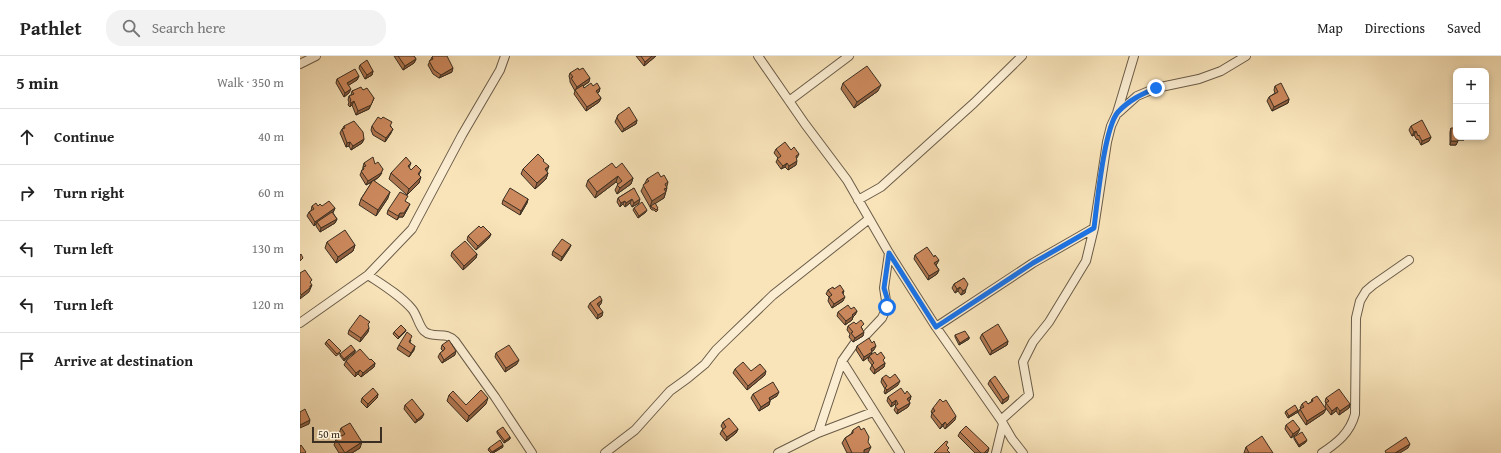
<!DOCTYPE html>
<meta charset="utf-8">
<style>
body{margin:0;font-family:"Gentium Book Plus",serif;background:#f2f2f2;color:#222}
.controls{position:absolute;right:12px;top:12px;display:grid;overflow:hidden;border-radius:8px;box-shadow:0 2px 6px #0003}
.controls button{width:36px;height:36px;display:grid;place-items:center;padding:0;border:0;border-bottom:1px solid #e0e0e0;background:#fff;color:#222;font:20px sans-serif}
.scale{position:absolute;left:12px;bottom:10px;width:70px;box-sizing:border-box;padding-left:4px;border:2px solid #3a2f22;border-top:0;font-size:11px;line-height:14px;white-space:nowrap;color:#3a2f22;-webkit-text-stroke:3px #fbedd2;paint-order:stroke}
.stop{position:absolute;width:12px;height:12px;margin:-9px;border:3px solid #1a73e8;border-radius:50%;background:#fff}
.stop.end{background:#1a73e8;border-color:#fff;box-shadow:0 1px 4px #0008}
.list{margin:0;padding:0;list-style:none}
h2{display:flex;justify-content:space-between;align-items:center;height:52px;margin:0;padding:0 16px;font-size:17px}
h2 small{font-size:13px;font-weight:400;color:#767676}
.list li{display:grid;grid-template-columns:26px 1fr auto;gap:12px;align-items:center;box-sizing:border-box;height:56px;padding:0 16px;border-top:1px solid #e0e0e0}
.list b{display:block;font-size:15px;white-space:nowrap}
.list em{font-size:13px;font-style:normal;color:#767676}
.icon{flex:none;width:22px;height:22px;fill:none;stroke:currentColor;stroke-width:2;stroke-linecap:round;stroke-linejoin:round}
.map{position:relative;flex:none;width:1201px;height:397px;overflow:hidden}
header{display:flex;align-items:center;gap:24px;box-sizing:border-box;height:56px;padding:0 20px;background:#fff;border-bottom:1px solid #e0e0e0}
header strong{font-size:19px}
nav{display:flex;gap:22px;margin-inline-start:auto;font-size:14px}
.search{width:280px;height:36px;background:#f2f2f2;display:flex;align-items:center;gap:10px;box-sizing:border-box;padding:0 14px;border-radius:16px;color:#767676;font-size:15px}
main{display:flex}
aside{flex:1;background:#fff}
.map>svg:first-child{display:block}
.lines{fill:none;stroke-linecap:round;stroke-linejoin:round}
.street-casing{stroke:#6a5c48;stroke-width:10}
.street{stroke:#fbedd2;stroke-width:8}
.wall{fill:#af7650;stroke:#3a2f22}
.shaded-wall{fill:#8f6041;stroke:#3a2f22}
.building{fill:#cc895d;stroke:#3a2f22}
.route{stroke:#1a73e8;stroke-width:5}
</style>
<header>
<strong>Pathlet</strong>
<div class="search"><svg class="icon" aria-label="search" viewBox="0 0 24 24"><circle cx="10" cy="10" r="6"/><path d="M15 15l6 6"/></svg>Search here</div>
<nav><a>Map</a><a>Directions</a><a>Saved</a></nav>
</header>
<main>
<aside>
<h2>5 min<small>Walk · 350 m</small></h2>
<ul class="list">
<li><svg class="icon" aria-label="ahead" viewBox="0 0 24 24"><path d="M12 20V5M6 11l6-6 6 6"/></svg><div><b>Continue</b></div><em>40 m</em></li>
<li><svg class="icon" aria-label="right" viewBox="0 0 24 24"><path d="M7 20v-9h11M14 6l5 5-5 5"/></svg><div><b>Turn right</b></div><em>60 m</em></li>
<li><svg class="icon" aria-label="left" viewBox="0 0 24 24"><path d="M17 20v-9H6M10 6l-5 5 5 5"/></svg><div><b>Turn left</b></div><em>130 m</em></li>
<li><svg class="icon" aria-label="left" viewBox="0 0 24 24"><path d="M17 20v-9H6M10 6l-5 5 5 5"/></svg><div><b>Turn left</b></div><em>120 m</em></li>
<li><svg class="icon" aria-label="arrive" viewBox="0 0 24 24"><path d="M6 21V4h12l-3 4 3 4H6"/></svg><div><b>Arrive at destination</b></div></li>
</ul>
</aside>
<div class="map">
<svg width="1201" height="397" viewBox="0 0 1201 397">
<rect width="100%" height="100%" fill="#f9e4ba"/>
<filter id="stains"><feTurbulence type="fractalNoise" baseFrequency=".005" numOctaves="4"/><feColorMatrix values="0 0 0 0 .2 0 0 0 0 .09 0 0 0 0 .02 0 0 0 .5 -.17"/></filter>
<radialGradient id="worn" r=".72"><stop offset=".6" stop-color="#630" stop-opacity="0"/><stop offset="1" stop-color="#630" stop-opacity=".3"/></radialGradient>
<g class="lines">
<g class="street-casing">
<path id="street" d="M458,0L505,68L547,124L589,197L636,271L701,364L712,383L723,397
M0,8L16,0
M489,45L549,0
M818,57L837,40L856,32L899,23L921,15L946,0
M558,144L581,131L674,47L722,0
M68,219C83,229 100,239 112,253C117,259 119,270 124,275C130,281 140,278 147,280C150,281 153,283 155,285L195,341L232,397
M0,267L68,219L112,173L162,79L200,14L205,0
M636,271L733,207L794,172
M542,305L600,397
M701,364L729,339L723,306L733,286L749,266L786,205L794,172L807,86L811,70L817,57L834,0
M518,377L542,305L554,288L566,279L582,262L587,251L584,232L589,197
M305,397L335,374L370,335L388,322L405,308L416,294L473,239L569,163
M478,397L518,377L573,356
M696,397L703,368
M1022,397C1037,387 1050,377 1055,358L1056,262L1060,245L1066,235L1073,229L1109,204"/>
</g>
<use href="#street" class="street"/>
</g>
<path class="wall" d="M94,0H114L116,3L114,7L103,14Z
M336,0H356L344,10Z
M132,1L152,16L139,22L133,18L128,9Z
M60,9L73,15L72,19L65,23L59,12Z
M270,17L289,26L283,30L284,32L293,30L300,32L299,36L297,37L301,42L299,46L286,55L274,38L275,35L270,26V24L269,20Z
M59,20L57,24L48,29L49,37L44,41L36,27L37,23Z
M543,27L578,35L554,52L541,33Z
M975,30L989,43L988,47L972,55L967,45L969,41L975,37L974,34Z
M63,34L74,42L69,53L56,59L52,49L50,51L48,49L49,46L48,44L49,40L51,39L52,35Z
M318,59L337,64L336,68L322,76L315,66Z
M44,70L64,83L62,87L51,94L49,90L46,91L40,77L42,73L43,72Z
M72,70H91V77L85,86L73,79L71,74Z
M1111,70L1131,81L1129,85L1121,89L1118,83L1117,84L1114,79L1112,80L1109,74Z
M1151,72L1156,81H1166L1164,84H1158L1156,89H1150V76Z
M476,93L491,94L499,98L497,102L496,103V109L488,114L485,111L481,113L476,106L478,102L474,97Z
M244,104L243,105L247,116L248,117L246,123L235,133L221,118L223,113Z
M64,107L75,108L82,117L79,121L74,125L88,142L76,160L59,149L61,143L72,126L66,129L60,119L63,112V111Z
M111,107L109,112L111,114H121L119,119V127L107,139L89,123L91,117Z
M316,112L333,122L331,128L317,138L315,134L318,128L316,126L295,142L286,130L288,124Z
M361,121L368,126L364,142L355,147L358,154L356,156L354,154H352L350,152L351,150L350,151L341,135L347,123Z
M334,132L339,147L332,151L330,147L325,151L323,148L320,151L317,146L318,142Z
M228,143L227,147L220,159L202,148L203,144Z
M105,145L108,152L103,161H99L97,164L87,158L88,154Z
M12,150H18L35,152L33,157L37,163L35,167L20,176L16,170V168L14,170L7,160L9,156L11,155Z
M334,152L346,156L338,162L333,154Z
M181,172L191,178L189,182L176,194L167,184L168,180Z
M27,186L55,189L53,195L36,207L25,192Z
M271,189L269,193L261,205L252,199L253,195Z
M152,196L177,198L176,202L163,214L151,200Z
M615,199L637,208L636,209L639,214L637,218L628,224L614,203Z
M664,222L665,237L661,239L658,235L655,237L652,232L654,228Z
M534,233L544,235L543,238V245L532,252L528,245L529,241L526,238L528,234Z
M290,247L301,248L299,250L302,260L297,263L288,251Z
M551,253L557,255L555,259L553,261L552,264L545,269L537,260L538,256Z
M556,268L562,272L563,280L553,286L549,281L550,278L547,274L548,270Z
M68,270V276L60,286L48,278L49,274Z
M106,274L105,276L98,283L93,278L94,276Z
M682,278L708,285L707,289L690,299L680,282Z
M655,279L669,281V283L659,289L655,281Z
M111,284L110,286L114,294L109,301L97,293L99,289Z
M26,286L40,297L36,300L25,288Z
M142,289L155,299L142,307L138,301L140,297L143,295L141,293Z
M557,290L574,294L572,295L571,299H577L585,307L584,311L574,318L570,313L572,309L568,304L569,301L563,305L556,294Z
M55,294V296L44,305L40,300V298Z
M196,297L217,308L205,316L195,301Z
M70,304L75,307L74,311L61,321L58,318L55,321L44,309L46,305Z
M435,313L451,315L465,319L447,334L433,317Z
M582,322L598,329L585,338L584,336L585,333L581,326Z
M690,324L708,344L702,348L688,328Z
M78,338L77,342L67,352L61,346L62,342Z
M453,338L477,340L470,344V345L469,349L459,355L451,342Z
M605,338L611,340L610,344L609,345L610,347L608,351L597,358L594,354L596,350L595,348L591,351L587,345L588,341Z
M149,339L166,349L186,348L167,366L147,345Z
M1026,342L1050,348L1049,352L1039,359L1036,355L1031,359L1025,351L1026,347L1025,346Z
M1012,343L1024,357L1006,369L998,357L1000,353L1001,352H1000L1002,348H1008L1011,346Z
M105,349L122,362L115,367L104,353Z
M633,352L655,364L645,373L643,370L640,373L631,361L632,357L631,356Z
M998,354V356L988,362L985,357L986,355Z
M423,366L438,373L436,377L426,385L420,378L422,374L423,373L421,370Z
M986,369L998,377L991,382L985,373Z
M41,372L60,392L52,397H39L34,389L36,383L41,380L39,378Z
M553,374L568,397H547L542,387L545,382L551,378Z
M197,375L210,381V383L204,387L197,377Z
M660,376L688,396L686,397H675L658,380Z
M994,381L1006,386L999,391L994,383Z
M203,391L193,397H191L188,394L189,392Z
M946,391L973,397H944Z"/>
<path class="shaded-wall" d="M352,0H356L344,10L345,6Z
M116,3L114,7L103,14L105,10Z
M153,12L152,16L139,22L141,19Z
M73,15L72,19L65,23L67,19Z
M59,20L57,24L46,31L47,27Z
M290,22L289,26L275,35L277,31Z
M581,29L578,35L554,52L557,46Z
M300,32L299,36L294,39L296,35Z
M51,33L49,37L44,41L45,37Z
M74,42L69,53L56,59L58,55Z
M301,42L299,46L286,55L287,51Z
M989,43L988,47L972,55L974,51Z
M54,45L52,49L50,51L51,47Z
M337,64L336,68L322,76L324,73Z
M93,73L91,77L85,86L86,82Z
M1116,75L1114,79L1112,80L1114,76Z
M1131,81L1129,85L1121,89L1122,85Z
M1157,81H1166L1164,84H1156Z
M64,83L62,87L51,94L53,90Z
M1151,85H1158L1156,89H1150Z
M50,86L49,90L46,91L47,87Z
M497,105L496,109L488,114L489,110Z
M487,107L485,111L481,113L483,110Z
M249,110L247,115L245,113Z
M83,113L79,121L66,129L68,125Z
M248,117L246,123L235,133L237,127Z
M318,120L316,126L295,142L297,136Z
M121,121L119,127L107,139L109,133Z
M333,122L331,128L317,138L320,132Z
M367,132L364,142L350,151L352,145L364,133Z
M90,136L88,142L76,160L78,154Z
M228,143L227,147L220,159L221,155Z
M332,143L330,147L325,151L326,147Z
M340,143L339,147L332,151L334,147Z
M325,145L323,148L320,151L321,147Z
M110,148L108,152L103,161H99L97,164L100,157Z
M35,152L33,156L18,167L17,166L16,168L14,170L15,166Z
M347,154L346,156L338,162L339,160Z
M37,163L35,167L20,176L21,172Z
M191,178L189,182L176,194L178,190Z
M55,189L53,195L36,207L38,201Z
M271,189L269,193L261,205L262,201Z
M177,198L176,202L163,214L164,210Z
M639,204L637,208L633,211L634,207Z
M639,214L637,218L628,224L629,220Z
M12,229L9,236L0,243L1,239Z
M660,231L658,235L655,237L657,233Z
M666,233L665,237L661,239L663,235Z
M545,241L543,245L532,252L534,248Z
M302,244L301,248L296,252L297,248Z
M557,255L555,259L553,261L552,264L545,269L546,265L552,259Z
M303,256L302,260L297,263L298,259Z
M69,272L68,276L60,286L61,282Z
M106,274L105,276L98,283L99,281Z
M564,276L563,280L553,286L555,282Z
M669,281V283L659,289L660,287Z
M708,285L707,289L690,299L692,295Z
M115,290L114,294L109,301L111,297Z
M576,290L574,294L569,297L571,293Z
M55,294V296L44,305V303Z
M156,295L155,299L142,307L144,304Z
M572,296L571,299L563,305L564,301Z
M219,304L217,308L205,316L206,312Z
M75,307L74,311L61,321L63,317Z
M585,307L584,311L574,318L575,314Z
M60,314L58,318L55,321L56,317Z
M466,315L465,319L447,334L448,330Z
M600,325L598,329L585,338L587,334Z
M479,336L477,340L467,346L469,342Z
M78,338L77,342L67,352L68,348Z
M611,340L610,344L606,347L607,343Z
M709,340L708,344L702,348L703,344Z
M188,342L186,348L167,366L169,360Z
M596,344L595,348L591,351L592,347Z
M470,345L469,349L459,355L461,351Z
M610,347L608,351L597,358L598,354Z
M1050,348L1049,352L1039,359L1040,355Z
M1037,351L1036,355L1031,359L1032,355Z
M1026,353L1024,357L1006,369L1007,365Z
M998,354V356L988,362L989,360Z
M124,358L122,362L115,367L117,364Z
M656,360L655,364L645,373L647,369Z
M10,364L9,368L0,372V369Z
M645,366L643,370L640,373L642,369Z
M438,373L436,377L426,385L427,381Z
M1000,373L998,377L991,382L993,378Z
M210,381V383L204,387L205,385Z
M1007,384L1006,386L999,391V389Z
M62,386L60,392L52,397H45Z
M1110,388L1108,392L1100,397H1095Z
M203,389V391L193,397H192Z
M571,391L568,397H563L564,394Z
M689,392L688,396L686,397H684Z"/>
<path class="building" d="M98,0H114L116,3L105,10Z
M133,0H147L153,12L141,19L134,14L129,5L133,3L132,1Z
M341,0H352L345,6Z
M67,4L73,15L67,19L60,9Z
M567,10L581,29L557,46L543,27Z
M278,12L279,14L283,12L290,22L277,31L271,22L273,21L270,17Z
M55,13L59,20L47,27L51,33L45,37L37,23Z
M291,27L293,30L297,27L300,32L296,35L301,42L287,51L275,34L283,29L284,32Z
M981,27L989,43L974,51L969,41L978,36L975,30Z
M61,31L63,34L67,32L74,42L71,49L58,55L54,45L51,47L50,45L51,44L49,40L54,38L52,35Z
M329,51L337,64L324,73L317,62L318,59Z
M78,61L81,63L83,61L92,66L90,70L93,73L86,82L75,75L72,70Z
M1122,64L1131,81L1122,85L1119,79L1118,80L1116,75L1114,76L1111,70Z
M54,65L63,76L64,83L53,90L50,86L47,87L42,73L45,72L44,70Z
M1151,72H1156V81H1158V85H1151Z
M485,86L491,94L494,91L499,98L496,100L497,105L489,110L487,107L483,110L477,103L481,100L476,93Z
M238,98L244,104L243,105L249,110L245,113L248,117L237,127L223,113Z
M73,101L75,108L78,106L83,113L81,117L68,125L61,115L64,113L63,111L66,110L64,107Z
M106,101L111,107L108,110L111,114L116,109L121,114L118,118L121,121L109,133L91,117Z
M312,107L316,112L322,107L333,122L320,132L317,129L322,125L318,120L297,136L288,124Z
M358,116L361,121L364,119L368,126L365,128L367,132L364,133L366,136L352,145L343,129L349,125L347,123Z
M73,124L90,136L78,154L61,143Z
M210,132L228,143L221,155L203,144Z
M334,132L340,143L334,147L332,143L326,147L325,145L321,147L318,142Z
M100,136L108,140L105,145L110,148L104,157H100L98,160L88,154Z
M29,145L35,152L15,166L9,156L14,153L12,150L16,147L18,150L20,148L22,150Z
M342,146L347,154L339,160L334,152Z
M355,147L358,152L356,154L354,152H352L351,150Z
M32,156L37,163L21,172L17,166Z
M179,170L181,172L183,170L191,178L178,190L168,180Z
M45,174L55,189L38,201L27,186Z
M262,183L271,189L262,201L253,195Z
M165,185L177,198L164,210L152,196Z
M627,191L634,201L635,199L639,204L634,207L639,214L629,220L615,199Z
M1,198L3,202L0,205V199Z
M5,214L12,224L10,226L12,229L10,230V232L1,239L0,237V217Z
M664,222L668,228L666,233L663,235L660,231L657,233L654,228Z
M540,229L544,235L542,236L545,241L534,248L529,241L532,239L528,234L533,231L534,233Z
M300,240L302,244L297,248L303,256L298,259L290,247Z
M548,249L551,253L554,251L557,255L552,259L553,260L546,265L538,256Z
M60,259L70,266L68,268L69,272L61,282L49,274Z
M561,264L564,268L561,271L564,276L555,282L551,277L553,276L548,270L554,266L556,268Z
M698,268L708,285L692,295L682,278Z
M101,269L106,274L99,281L94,276Z
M665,275L669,281L660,287L655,279Z
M107,276L112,280L109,286L115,290L111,297L99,289Z
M569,282L572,287L574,285L576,290L571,293L572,296L564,301L557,290Z
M29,283L41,295L37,298L26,286Z
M149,284L156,295L144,304L140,297L144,294L145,292L142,289Z
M51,289L55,294L44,303L40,298Z
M209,289L219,304L206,312L196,297Z
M60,293L70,304L71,303L75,307L63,317L60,314L56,317L46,305Z
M575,296L577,299L581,296L585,302L583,304L585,307L575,314L572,309L574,307L569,300Z
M443,306L451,315L460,308L466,315L448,330L435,313Z
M595,318L600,325L587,334L585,332L587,330L582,322L586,319L590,322Z
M695,320L709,340L703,344L690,324Z
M473,326L479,336L469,342L470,345L461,351L453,338Z
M73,332L78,338L68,348L62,342Z
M601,332L605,338L607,335L611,340L607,343L610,347L598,354L595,350L598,348L596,344L592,347L588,341Z
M1039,333L1050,348L1040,355L1037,351L1032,355L1026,347L1029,345L1026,342Z
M181,334L188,342L169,360L149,339L153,335L166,349Z
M1017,340L1026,353L1007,365L1000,353L1004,351L1002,348L1006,345L1008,348L1013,345L1012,343Z
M112,343L124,358L117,364L105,349Z
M640,343L643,346L646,344L656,360L647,369L645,366L642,369L632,357L635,355L633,352Z
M995,349L998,354L989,360L986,355Z
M5,353L10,364L0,369V356Z
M429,362L438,373L427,381L422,374L426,371L423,366Z
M993,364L1000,373L993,378L986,369Z
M50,367L62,386L45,397L36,383L45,378L41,372Z
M559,370L561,374L564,372L569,381L568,386L571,391L564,394V397H552L545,382L553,377V374Z
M666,370L689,392L684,397H681L660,376Z
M203,371L210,381L205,385L197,375Z
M1002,376L1007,384L999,389L994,381Z
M962,380L973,397H949L946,391Z
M1106,381L1110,388L1095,397H1086L1085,395Z
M200,384L203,389L192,396L189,392Z
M646,385L648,386L646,389L649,392L647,394L650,397H634Z
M1,389L6,396L5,397H0V390Z"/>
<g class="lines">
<path class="route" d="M587,251V242L584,232L589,197L636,271L733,207L794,172C797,149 804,72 818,56C829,44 842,38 856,32"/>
</g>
<rect width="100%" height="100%" filter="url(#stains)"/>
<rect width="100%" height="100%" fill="url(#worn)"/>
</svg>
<div class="controls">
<button>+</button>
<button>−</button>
</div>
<div class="scale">50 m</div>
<div class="stop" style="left:587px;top:251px"></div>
<div class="stop end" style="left:856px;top:32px"></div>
</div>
</main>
